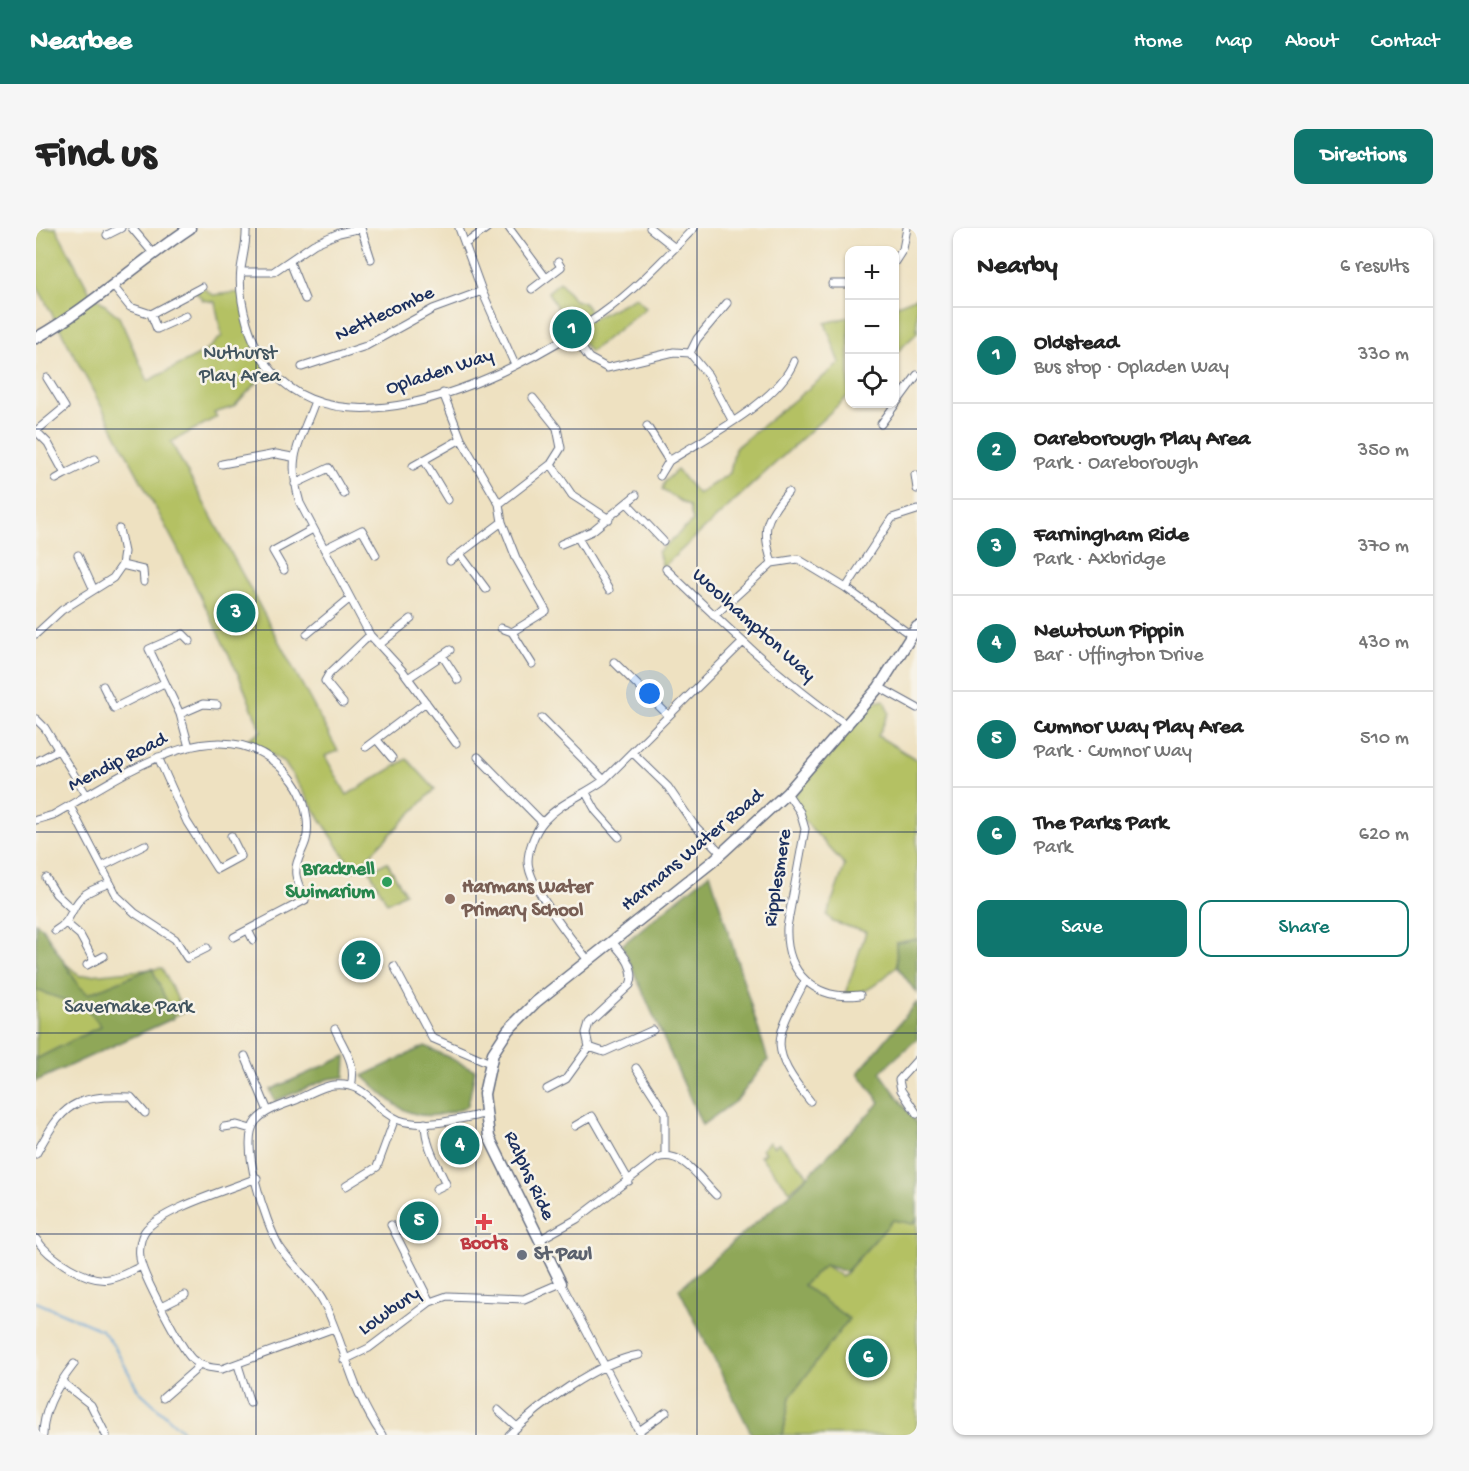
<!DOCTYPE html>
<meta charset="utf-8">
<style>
body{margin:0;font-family:"Gochi Hand",sans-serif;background:#f6f6f6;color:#222}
.controls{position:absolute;right:18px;top:18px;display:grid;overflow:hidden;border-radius:12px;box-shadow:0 2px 4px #0004}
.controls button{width:54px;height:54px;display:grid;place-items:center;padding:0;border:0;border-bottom:2px solid #e0e0e0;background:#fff;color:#222;font:30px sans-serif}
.you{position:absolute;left:614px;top:466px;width:21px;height:21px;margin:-15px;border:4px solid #fff;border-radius:50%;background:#1a73e8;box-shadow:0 0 0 9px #1a73e833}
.badge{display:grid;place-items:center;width:39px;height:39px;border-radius:50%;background:#0f766e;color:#fff;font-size:20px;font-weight:700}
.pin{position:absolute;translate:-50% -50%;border:3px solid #fff;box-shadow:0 2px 6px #0006}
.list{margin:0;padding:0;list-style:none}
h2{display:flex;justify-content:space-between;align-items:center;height:78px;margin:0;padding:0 24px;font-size:26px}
h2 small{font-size:20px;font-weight:400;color:#767676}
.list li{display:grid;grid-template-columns:39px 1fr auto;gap:18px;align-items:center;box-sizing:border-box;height:96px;padding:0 24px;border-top:2px solid #e0e0e0}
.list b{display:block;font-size:22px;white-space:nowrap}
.list p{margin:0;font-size:20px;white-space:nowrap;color:#767676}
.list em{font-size:20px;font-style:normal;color:#767676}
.actions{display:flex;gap:12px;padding:18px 24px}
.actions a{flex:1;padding:14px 0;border:2px solid #0f766e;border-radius:12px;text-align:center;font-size:21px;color:#0f766e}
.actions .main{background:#0f766e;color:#fff}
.icon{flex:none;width:33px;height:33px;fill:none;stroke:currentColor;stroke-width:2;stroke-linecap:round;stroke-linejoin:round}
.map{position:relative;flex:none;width:881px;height:1207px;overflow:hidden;border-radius:12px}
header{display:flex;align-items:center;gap:36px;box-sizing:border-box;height:84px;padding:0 30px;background:#0f766e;color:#fff}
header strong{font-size:28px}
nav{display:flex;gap:33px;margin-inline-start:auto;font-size:21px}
.intro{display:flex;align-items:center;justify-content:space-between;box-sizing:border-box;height:144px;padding:0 36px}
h1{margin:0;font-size:42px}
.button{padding:15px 27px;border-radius:12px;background:#0f766e;color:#fff;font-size:21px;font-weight:700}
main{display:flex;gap:36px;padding:0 36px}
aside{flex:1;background:#fff;border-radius:12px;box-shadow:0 2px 4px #0004}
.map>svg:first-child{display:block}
.green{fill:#b4c163;stroke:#687860;stroke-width:1.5}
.forest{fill:#8fa759;stroke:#556b5c;stroke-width:1.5}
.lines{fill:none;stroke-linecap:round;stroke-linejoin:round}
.stream{stroke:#63a1d4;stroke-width:2}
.street-casing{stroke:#656d81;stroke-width:9}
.secondary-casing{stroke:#656d81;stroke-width:13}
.street{stroke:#fff;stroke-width:7}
.secondary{stroke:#fff;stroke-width:10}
.grid{fill:none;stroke:#1b2f5e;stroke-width:1.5;stroke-opacity:0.55}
.leisure-dot{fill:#2e9e5b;stroke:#f7f3e8;stroke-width:2}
.education-dot{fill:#8d6e63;stroke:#f7f3e8;stroke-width:2}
.health-dot{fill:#e0444e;stroke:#f7f3e8;stroke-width:2}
.worship-dot{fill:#6b7280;stroke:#f7f3e8;stroke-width:2}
.labels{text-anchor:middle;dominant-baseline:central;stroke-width:5;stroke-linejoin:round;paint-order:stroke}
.street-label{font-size:20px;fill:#1b2f5e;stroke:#f7f3e8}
.park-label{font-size:20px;fill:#41545f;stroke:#f7f3e8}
.leisure-label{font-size:20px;font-weight:bold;fill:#27864d;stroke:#f7f3e8;text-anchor:end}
.education-label{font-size:20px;font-weight:bold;fill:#785e54;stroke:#f7f3e8;text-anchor:start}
.health-label{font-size:20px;font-weight:bold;fill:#be3a42;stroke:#f7f3e8}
.worship-label{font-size:20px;font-weight:bold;fill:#5b616d;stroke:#f7f3e8;text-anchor:start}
</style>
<header>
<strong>Nearbee</strong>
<nav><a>Home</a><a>Map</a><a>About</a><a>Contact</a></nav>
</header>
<div class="intro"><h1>Find us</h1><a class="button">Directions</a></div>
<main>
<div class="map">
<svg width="881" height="1207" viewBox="0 0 881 1207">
<rect width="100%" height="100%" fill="#f7f3e8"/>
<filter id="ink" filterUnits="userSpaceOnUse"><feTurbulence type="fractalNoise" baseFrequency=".0167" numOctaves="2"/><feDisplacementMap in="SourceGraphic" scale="12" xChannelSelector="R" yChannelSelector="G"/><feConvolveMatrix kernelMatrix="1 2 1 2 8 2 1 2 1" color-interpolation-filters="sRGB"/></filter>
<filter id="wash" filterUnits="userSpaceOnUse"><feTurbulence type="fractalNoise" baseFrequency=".008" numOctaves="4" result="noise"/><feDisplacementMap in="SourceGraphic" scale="24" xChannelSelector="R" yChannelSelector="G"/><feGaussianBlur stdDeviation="1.35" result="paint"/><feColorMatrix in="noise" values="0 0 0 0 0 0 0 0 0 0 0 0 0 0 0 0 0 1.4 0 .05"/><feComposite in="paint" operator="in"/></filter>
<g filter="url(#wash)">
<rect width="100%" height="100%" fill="#eee1c1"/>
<path class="green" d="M0,0H20L54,64L83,89L112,153L167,125L186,108L179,74L167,72L159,63L166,59L177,67L205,64L209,87L235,140L197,179L178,185L181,189L135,214L302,523L289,528L311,567L371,531L399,561L318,643L248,534L210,512L225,503L204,450L141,320L0,56Z
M524,54L537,71L548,75L555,85L532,99L512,64Z
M600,69L610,80L554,124L536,101Z
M881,69V105L859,126V78Z
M813,89V167L627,339L622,324L657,293L653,278L626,262L629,253L641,242L662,266L694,245L699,220L804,135L789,95Z
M848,472L853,485L842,508L881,532V711L860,715L861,738C845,753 830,767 808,769L830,704L797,694L791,687L809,637L766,590L756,570L839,474Z
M351,634L369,665L351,675L334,643Z
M0,710L44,748L126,740L148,784L0,850Z
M333,718L341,735L317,747L308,729Z
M733,914L738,919L743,915L772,947L754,963L724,928L729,925L726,921Z
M382,987L395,999L390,1006L382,1001L375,1010L368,1004Z
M881,991V1207H747L754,1169L812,1091L767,1057L789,1037L806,1049L857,992L876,996Z"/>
<path class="forest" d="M674,645L732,832L701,872L666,897L586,717Z
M0,695L6,699L43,758L52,766L116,740L138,790L0,853V831L65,798L50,780L0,762Z
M881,711V766L861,738L860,715Z
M881,774V811L844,844L881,896V991L877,996L857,992L810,1044L789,1037L767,1057L813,1091L754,1169L747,1207H716L643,1061L757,963L844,874L822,845Z
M389,818L439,842L432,878C379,899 365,884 327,848Z
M310,828L309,849L292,851L239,873L234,862Z"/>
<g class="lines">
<path class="stream" d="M0,1074L66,1102L80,1121L102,1162L151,1207"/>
</g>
</g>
<g filter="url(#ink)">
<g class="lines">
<g class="street-casing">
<path id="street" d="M96,0L117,25
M210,0C211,13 207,27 205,41C203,58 206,78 211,95C260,257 476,150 564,87C599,62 628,31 658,0
M325,0L335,31
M423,0L446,63L479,137
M473,0L510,50
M614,0L639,20
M71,7L85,0
M429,16L451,0
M254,34L269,71
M858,35L867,21L871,0
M205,44H237L278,16L303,5L325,0
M796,56H814
M77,58L94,79L115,86L166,59
M496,61L525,39L522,34
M115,86L121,101L150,88
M536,106L553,130L571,140L638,124L654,125L672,147L696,192
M654,125L661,111L691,75
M266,139L330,118L397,81L446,63
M11,150L29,179L0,203L12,215L29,246L59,231
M407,165L425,211L463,276L466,294L480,330L510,383L476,404L465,400
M279,173C263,218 250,226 264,275L334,407L366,442L420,515
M845,196L881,147
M611,198L633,233
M388,232L412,272
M186,236L240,226L256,229
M515,236L536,267L573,291
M377,238L425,211
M879,247L881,261
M624,248L633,233C671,209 743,173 758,133
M20,251L29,246
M259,256L293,240L308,266
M463,276L515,236L525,220L521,200L497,170
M592,276L627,313
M542,310L573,362
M525,316L556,303L600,267
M288,321L326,302L340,327
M424,326L450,361
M42,327L57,360
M414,333L466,294
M736,335C726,301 728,291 752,264
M86,337L107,342L108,354
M630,341C688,397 745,452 812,498
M248,342L237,323L277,301
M810,360L856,290L881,282
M678,388L736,335L762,331L810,360L876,408
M476,404L496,436
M0,406L26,382L77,350L86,337L88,324L83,301
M271,406L313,371
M343,417L375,391
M406,427L422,452
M578,434L632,487
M372,450L414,422
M67,458L78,480L128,455
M843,459L881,480
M307,475L289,453L293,446L334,407
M144,486L167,476L181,477
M506,490L568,552
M0,491L9,500L50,566
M341,512L356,530
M153,519L144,486L113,421L147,406L154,413
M330,519L390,474
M597,525L632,559L658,597L686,626
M122,529L151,594L181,641L205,628L195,608
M442,529L506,594
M0,534L22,522
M550,565L560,583L583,609
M751,565L764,584L769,601L751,699C749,745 779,773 824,767
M34,578L81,668L99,685L139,711L151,730L171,720
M0,592L17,587C76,555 175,478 241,536C253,547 264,559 268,576C271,587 273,601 270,612C267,623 258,635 260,647C261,655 266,664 269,672L198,709
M67,638L109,617
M10,650L20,666L37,682
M31,696L44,707L58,733
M212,702L217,712
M19,703C36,693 33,683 45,670C52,662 64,659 74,655
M552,732C535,711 498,664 493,640C489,627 499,603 508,593C525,574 548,567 568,552L706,415
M51,737L68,728
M358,738L396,810L454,835
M769,753C739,811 731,819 774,873
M299,801C308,821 321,836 315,858
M553,819L550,805L553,795L594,757C601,740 587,726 576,714
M553,819L568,824L617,802
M209,828L232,883
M881,832L863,852L865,862L881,886
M600,840L629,885V927
M511,861L530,851L553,819
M389,895C389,917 401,936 410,956L400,961
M539,898L556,888L593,953
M188,899L201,897L215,901
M0,926C27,877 36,867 95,869L109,885
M221,950C194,961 124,982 109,1003C103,1012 102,1028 106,1038C111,1054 146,1122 156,1131C165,1139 176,1140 186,1141L298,1100
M310,958L341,939L359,890
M355,997L394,1074
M0,1011C13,1030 51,1055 74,1051C85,1049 96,1042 106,1038
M503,1012L541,991L621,930C646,921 664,951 680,967
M127,1078L149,1067
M308,1132L333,1120L394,1074L411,1068L488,1071L525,1055L605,1207
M202,1137L214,1175
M26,1154L55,1177L70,1207
M127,1170L158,1143L163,1136
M462,1182L481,1199
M603,1203L630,1184
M7,1207C7,1181 23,1155 38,1136
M346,1207C315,1162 311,1125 290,1079C281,1058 256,1038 243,1018C230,995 202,915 220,893C229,882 247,877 260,872C271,867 286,858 298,857C332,854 337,882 363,892C389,901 422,891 448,886
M473,1207C503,1177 561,1134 603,1127"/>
</g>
<g class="secondary-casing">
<path id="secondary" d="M0,110C55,79 101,35 154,0
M525,1055L453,909L448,866L457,825L472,802L500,774L676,634L751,565L843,459L881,399"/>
</g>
<use href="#street" class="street"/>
<use href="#secondary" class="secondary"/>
</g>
</g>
<path class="grid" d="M220,0V1207M440,0V1207M661,0V1207M0,201H881M0,402H881M0,604H881M0,805H881M0,1006H881"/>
<circle class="leisure-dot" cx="351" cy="654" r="6"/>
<circle class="education-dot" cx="414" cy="671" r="6"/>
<path class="health-dot" d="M445 985h6v6h6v6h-6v6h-6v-6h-6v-6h6z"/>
<circle class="worship-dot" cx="486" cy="1027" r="6"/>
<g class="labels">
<g class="street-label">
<text transform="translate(349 87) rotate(-25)">Nettlecombe</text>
<text transform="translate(404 145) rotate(-18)">Opladen Way</text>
<text transform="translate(717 398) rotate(42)">Woolhampton Way</text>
<text transform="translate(82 535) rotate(-27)">Mendip Road</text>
<text transform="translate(657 623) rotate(-40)">Harmans Water Road</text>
<text transform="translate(743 650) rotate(-81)">Ripplesmere</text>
<text transform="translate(492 948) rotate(65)">Ralphs Ride</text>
<text transform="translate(354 1084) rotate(-35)">Lowbury</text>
</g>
<g class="park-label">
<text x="204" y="126">Nuthurst<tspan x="204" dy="23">Play Area</tspan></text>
<text x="93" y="780">Savernake Park</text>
</g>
<g class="leisure-label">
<text x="339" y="642">Bracknell<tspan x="339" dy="23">Swimarium</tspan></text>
</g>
<g class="education-label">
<text x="426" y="660">Harmans Water<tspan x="426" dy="23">Primary School</tspan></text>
</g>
<g class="health-label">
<text x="448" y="1016">Boots</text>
</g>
<g class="worship-label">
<text x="498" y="1027">St Paul</text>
</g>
</g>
</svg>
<div class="controls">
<button>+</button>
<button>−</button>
<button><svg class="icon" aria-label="locate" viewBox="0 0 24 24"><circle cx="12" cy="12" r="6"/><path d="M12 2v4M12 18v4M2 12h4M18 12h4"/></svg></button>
</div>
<div class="you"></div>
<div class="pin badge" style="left:536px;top:101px">1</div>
<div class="pin badge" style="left:325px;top:732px">2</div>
<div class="pin badge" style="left:200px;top:385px">3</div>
<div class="pin badge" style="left:424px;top:917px">4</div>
<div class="pin badge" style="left:383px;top:993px">5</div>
<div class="pin badge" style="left:832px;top:1130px">6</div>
</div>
<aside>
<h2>Nearby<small>6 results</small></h2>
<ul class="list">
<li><span class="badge">1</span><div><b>Oldstead</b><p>Bus stop · Opladen Way</p></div><em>330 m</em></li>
<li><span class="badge">2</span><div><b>Oareborough Play Area</b><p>Park · Oareborough</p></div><em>350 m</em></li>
<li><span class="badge">3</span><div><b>Farningham Ride</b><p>Park · Axbridge</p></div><em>370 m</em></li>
<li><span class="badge">4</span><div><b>Newtown Pippin</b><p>Bar · Uffington Drive</p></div><em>430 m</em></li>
<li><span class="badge">5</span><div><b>Cumnor Way Play Area</b><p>Park · Cumnor Way</p></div><em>510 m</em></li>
<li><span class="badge">6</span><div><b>The Parks Park</b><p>Park</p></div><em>620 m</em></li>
</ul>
<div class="actions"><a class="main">Save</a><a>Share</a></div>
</aside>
</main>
